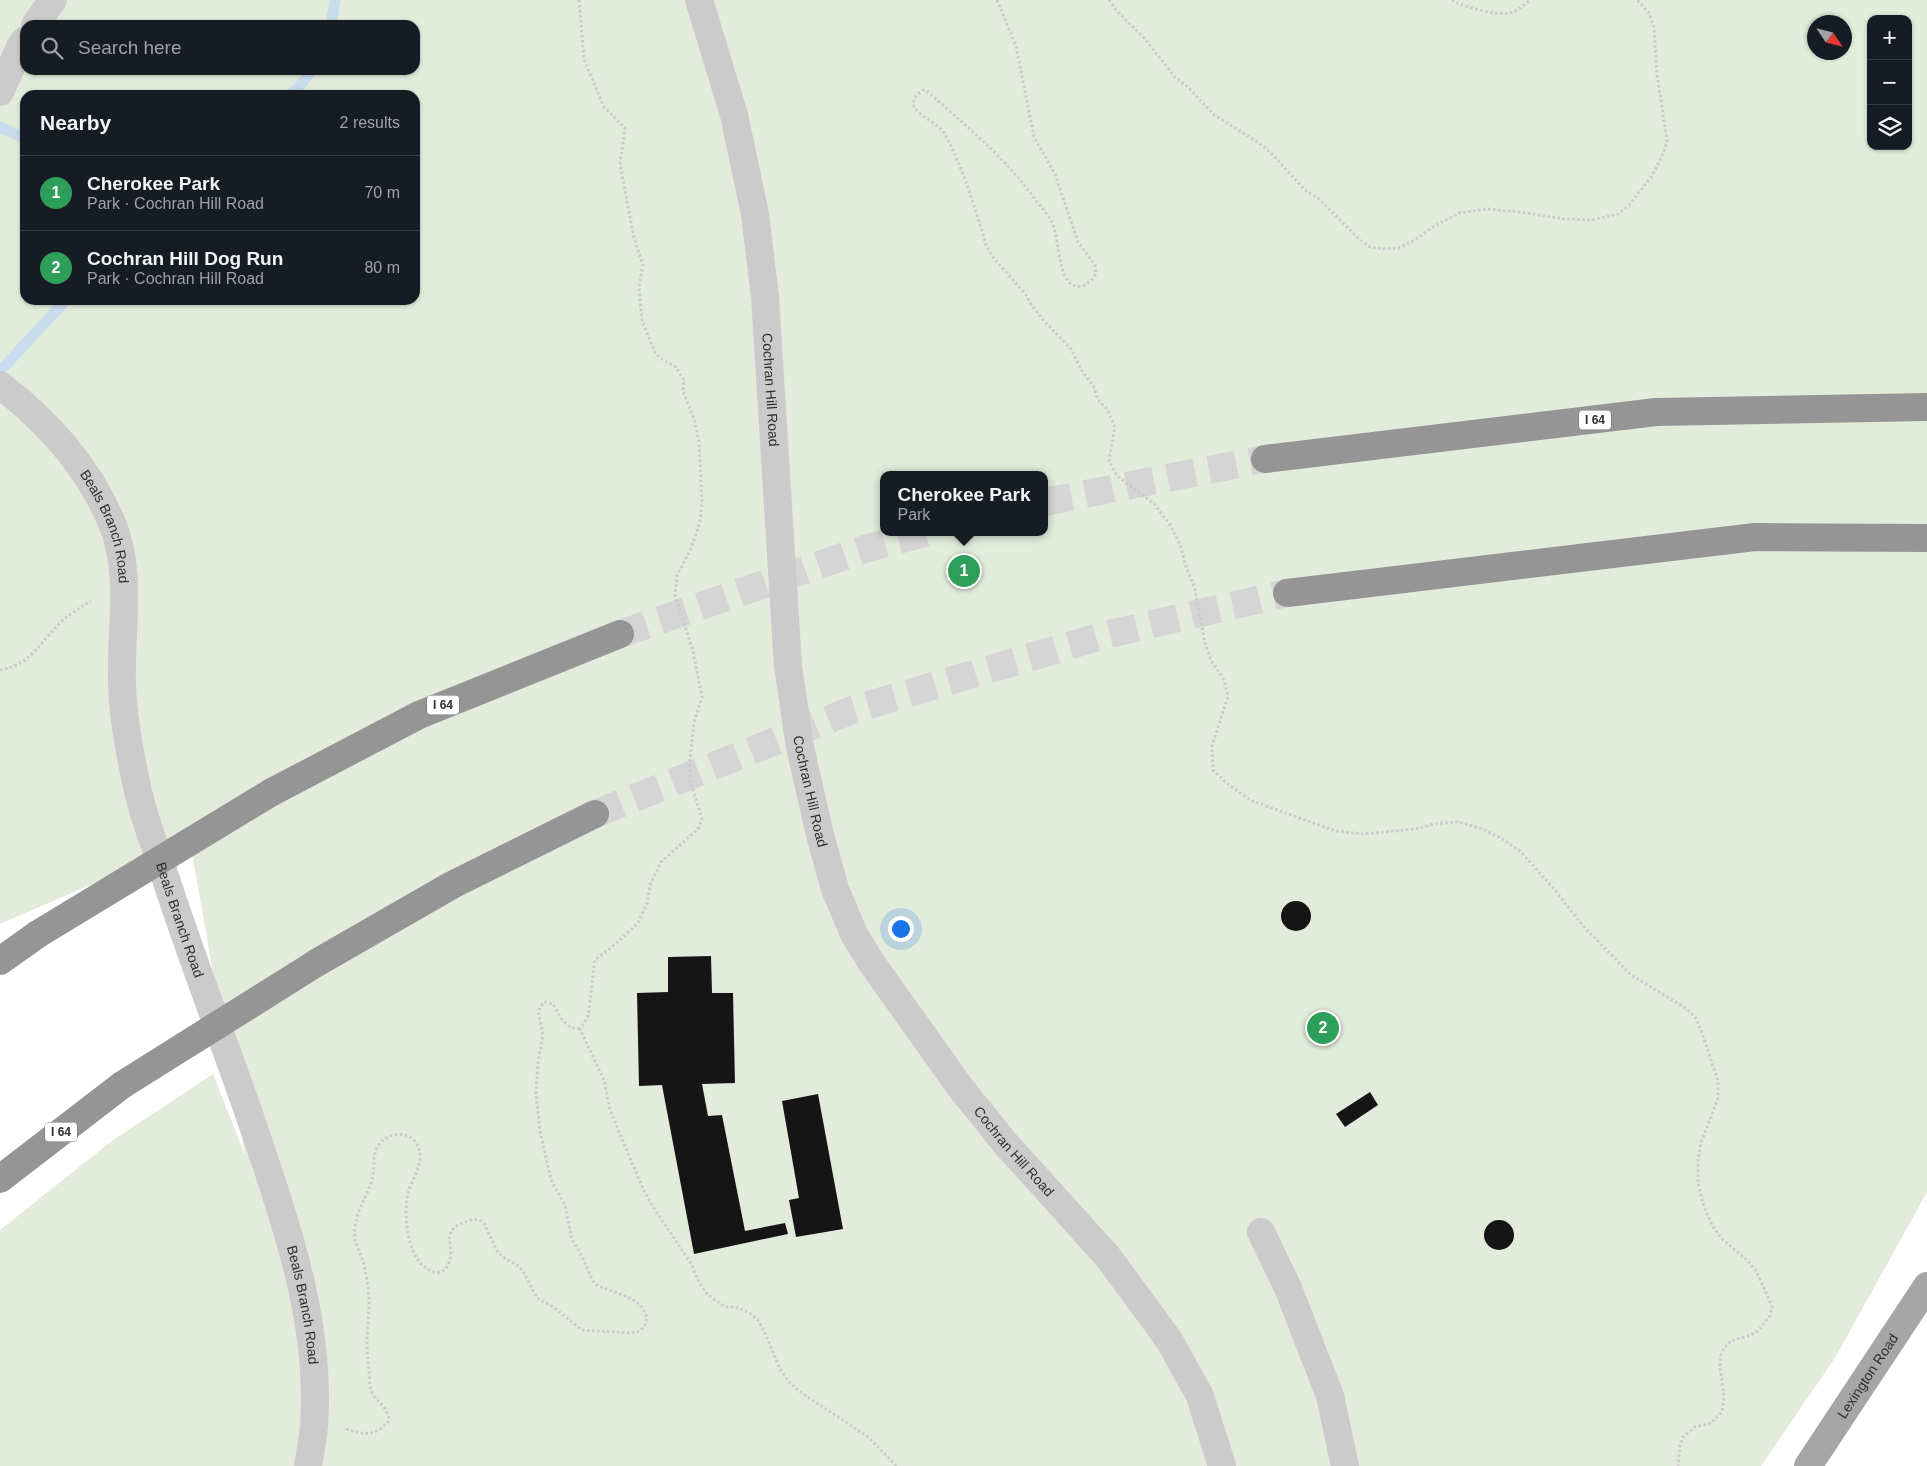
<!DOCTYPE html>
<meta charset="utf-8">
<style>
body{margin:0;font-family:Arial,sans-serif;background:#242831;color:#f1f3f6}
.controls{position:absolute;right:15px;top:15px;display:grid;overflow:hidden;border-radius:10px;box-shadow:0 1px 4px #0004}
.controls button{width:45px;height:45px;display:grid;place-items:center;padding:0;border:0;border-bottom:1px solid #363941;background:#171b24;color:#f1f3f6;font:25px sans-serif}
.compass{position:absolute;left:1807px;top:15px;width:45px;height:45px;border-radius:50%;background:#171b24;box-shadow:0 1px 4px #0004;rotate:125deg}
.you{position:absolute;left:900px;top:928px;width:18px;height:18px;margin:-12px;border:4px solid #fff;border-radius:50%;background:#1a73e8;box-shadow:0 0 0 8px #1a73e833}
.badge{display:grid;place-items:center;width:32px;height:32px;border-radius:50%;background:#8c9099;color:#fff;font-size:16px;font-weight:700}
.pin{position:absolute;translate:-50% -50%;border:2px solid #fff;box-shadow:0 1px 5px #0006}
.popup{position:absolute;left:880px;top:471px;width:168px;height:65px;box-sizing:border-box;display:grid;place-content:center;border-radius:10px;background:#171b24;filter:drop-shadow(0 1px 4px #0005);font-size:16px;white-space:nowrap;color:#9ea1a6}
.popup b{font-size:19px;color:#f1f3f6}
.popup::after{content:'';position:absolute;left:50%;top:100%;margin-left:-10px;border:10px solid transparent;border-top-color:#171b24}
.list{margin:0;padding:0;list-style:none}
h2{display:flex;justify-content:space-between;align-items:center;height:65px;margin:0;padding:0 20px;font-size:21px}
h2 small{font-size:16px;font-weight:400;color:#9ea1a6}
.list li{display:grid;grid-template-columns:32px 1fr auto;gap:15px;align-items:center;box-sizing:border-box;height:75px;padding:0 20px;border-top:1px solid #363941}
.list b{display:block;font-size:19px;white-space:nowrap}
.list p{margin:0;font-size:16px;white-space:nowrap;color:#9ea1a6}
.list em{font-size:16px;font-style:normal;color:#9ea1a6}
.icon{flex:none;width:28px;height:28px;fill:none;stroke:currentColor;stroke-width:2;stroke-linecap:round;stroke-linejoin:round}
.map{position:relative;flex:none;width:1927px;height:1466px;overflow:hidden}
.search{position:absolute;background:#171b24;box-shadow:0 1px 4px #0004;left:20px;top:20px;width:400px;height:55px;display:flex;align-items:center;gap:12px;box-sizing:border-box;padding:0 18px;border-radius:15px;color:#9ea1a6;font-size:19px}
.panel{position:absolute;background:#171b24;box-shadow:0 1px 4px #0004;left:20px;top:90px;width:400px;height:215px;border-radius:15px}
.map>svg:first-child{display:block}
.green{fill:#e3ecdb;fill-rule:evenodd}
.lines{fill:none;stroke-linecap:round;stroke-linejoin:round}
.stream{stroke:#c7dcec;stroke-width:11}
.building{fill:#151515}
.highway-tunnel{stroke:#d5d5d5;stroke-width:28;stroke-dasharray:28 14;stroke-linecap:butt}
.path{stroke:#cbcbcb;stroke-width:3;stroke-dasharray:2.5 2.5;stroke-linecap:butt}
.minor{stroke:#cbcbcb;stroke-width:28}
.major{stroke:#a6a6a6;stroke-width:28}
.highway{stroke:#959595;stroke-width:28}
.highway-bridge{stroke:#959595;stroke-width:28}
.labels{text-anchor:middle;dominant-baseline:central;stroke-width:5;stroke-linejoin:round;paint-order:stroke}
.shield{fill:#fff;stroke:#6d6d6d;stroke-width:1}
.shield-label{font-size:12px;font-weight:bold;fill:#2e2e2e}
.street-label{font-size:14px;fill:#2e2e2e;stroke:#fff}
</style>
<div class="map">
<svg width="1927" height="1466" viewBox="0 0 1927 1466">
<rect width="100%" height="100%" fill="#fff"/>
<path class="green" d="M0,0H1927V1192L1835,1358L1761,1466H0V1230L113,1140L213,1074L245,1155L190,842L0,924ZM1871,19H1908V146H1871ZM1814,22H1844V52H1814ZM25,25H415V70H25ZM25,95H415V300H25ZM884,475H1044V532H884Z"/>
<g class="lines">
<path class="stream" d="M331,25L335,0
M290,95L300,86L312,70
M0,127L25,138
M0,371L66,300"/>
</g>
<path class="building" d="M1281 916a15 15 0 1 1 30 0a15 15 0 1 1-30 0Z
M711,956L712,993H733L735,1083L702,1084L708,1116L722,1115L745,1231L785,1223L788,1234L694,1254L662,1085L639,1086L637,993L668,992V957Z
M1370,1092L1378,1105L1345,1127L1336,1114Z
M818,1094L843,1229L796,1237L789,1200L799,1198L782,1101Z
M1484 1235a15 15 0 1 1 30 0a15 15 0 1 1-30 0Z"/>
<g class="lines">
<path class="highway-tunnel" d="M1044,502L1265,459
M620,634L868,548L928,532
M595,814L852,710L1105,635L1287,593"/>
<path class="path" d="M579,0L584,59L604,107L625,128L620,164L634,238L643,265L639,288L642,320L654,351L660,358L676,367L684,380L683,392L694,418L699,442L702,500L700,522L691,549L677,575L675,595L693,651L702,697L694,722L690,760V780L702,819L698,829L661,862L650,885L647,903L638,923L612,947L595,960L588,1017L580,1029L604,1080L610,1110L641,1184L650,1202L692,1265L697,1278L705,1292L716,1301L726,1307H736L748,1312L758,1320L766,1335L780,1369L790,1383L803,1394L867,1436L897,1466
M997,0L1016,46L1034,137L1055,174L1078,242L1095,265L1096,274C1090,284 1078,292 1069,282C1057,269 1060,238 1051,220C1047,214 1042,208 1037,202C1007,159 966,126 927,91L923,90C895,109 936,119 944,133C963,166 975,209 986,245L993,257L1026,295L1032,306L1045,322L1071,349L1082,371L1094,387L1098,400L1107,409L1115,427L1109,461L1117,476L1154,504L1170,525L1180,544L1186,567L1194,586L1205,643L1211,660L1224,680L1228,696L1212,746L1213,770L1230,786L1252,801L1336,831L1363,834L1415,829L1434,824L1458,822L1480,828L1501,838L1521,852L1554,889L1583,926L1631,975L1687,1009L1695,1017L1701,1030L1718,1081V1098L1701,1143L1698,1160V1183L1703,1204L1712,1225L1721,1238L1748,1261L1756,1271L1769,1299L1772,1307L1770,1316L1759,1330L1751,1335L1731,1341L1724,1348L1721,1355L1720,1366L1724,1397L1722,1412L1711,1423L1695,1427L1683,1437L1680,1445L1678,1466
M1109,0L1117,11L1144,38L1175,77L1189,88L1214,115L1259,143L1270,152L1305,190L1319,199L1360,240L1370,247L1383,249L1399,248L1415,240L1433,227L1459,213L1487,209L1521,212L1565,219L1592,220L1618,214L1629,205L1652,176L1664,152L1667,140L1657,75L1654,27L1649,13L1637,0
M1452,0C1463,7 1498,16 1510,13C1518,11 1524,5 1530,0
M0,670C32,665 41,640 62,621C71,613 81,607 91,601
M346,1429C366,1435 374,1437 389,1421C388,1405 376,1403 371,1390C369,1384 370,1376 369,1371C368,1361 367,1351 367,1341C367,1328 369,1315 369,1303C369,1288 366,1272 362,1258C360,1252 356,1246 355,1240C353,1228 357,1215 362,1204C366,1195 371,1185 373,1176C375,1166 372,1156 378,1146C390,1128 416,1131 420,1153C422,1167 411,1180 408,1193C403,1214 407,1258 428,1269C434,1273 438,1274 445,1270C447,1267 449,1263 450,1259C453,1243 441,1230 465,1222C473,1219 477,1218 484,1223L497,1251L503,1257L517,1265L523,1271L537,1298L552,1306L582,1330L631,1333L640,1331L645,1325L647,1317L643,1309L637,1302L628,1297L598,1286L593,1281L580,1252L572,1240L565,1205L551,1180L540,1131L536,1094L538,1062L543,1035L538,1011L544,1002L553,1004C559,1015 565,1029 580,1029"/>
<g class="minor">
<path id="s1" d="M699,0L734,115L755,214L765,297L788,666L800,747L820,835L835,889L854,934L871,962L960,1087L1005,1143L1108,1257L1169,1340L1200,1396L1222,1466"/>
<path d="M35,25L53,0"/>
<path d="M0,92L20,47L25,40"/>
<path id="s2" d="M0,385C47,421 89,468 112,523C133,574 120,631 122,684C123,719 130,753 137,787C143,815 154,843 163,870C193,964 230,1056 261,1149C291,1238 321,1331 314,1426C313,1439 310,1453 308,1466"/>
<path d="M1261,1232L1288,1288L1330,1396L1345,1466"/>
</g>
<path class="major" id="s3" d="M1808,1466L1927,1286"/>
<path class="highway" d="M1265,459L1656,412L1927,407
M1287,593L1755,537L1927,538
M272,792L419,715L620,634
M0,961L38,934
M318,962L452,885L595,814
M0,1179L122,1085"/>
<path class="highway-bridge" d="M38,934L272,792
M122,1085L318,962"/>
</g>
<g class="labels">
<g class="shield">
<rect x="1579" y="410.5" width="32" height="19" rx="4"/>
<rect x="427" y="695.5" width="32" height="19" rx="4"/>
<rect x="45" y="1122.5" width="32" height="19" rx="4"/>
</g>
<g class="shield-label">
<text x="1595" y="420">I 64</text>
<text x="443" y="705">I 64</text>
<text x="61" y="1132">I 64</text>
</g>
<g class="street-label">
<text stroke="none"><textPath href="#s1" startOffset="398">Cochran Hill Road</textPath></text>
<text stroke="none"><textPath href="#s2" startOffset="181">Beals Branch Road</textPath></text>
<text stroke="none"><textPath href="#s1" startOffset="802">Cochran Hill Road</textPath></text>
<text stroke="none"><textPath href="#s2" startOffset="586">Beals Branch Road</textPath></text>
<text stroke="none"><textPath href="#s1" startOffset="1222">Cochran Hill Road</textPath></text>
<text stroke="none"><textPath href="#s2" startOffset="991">Beals Branch Road</textPath></text>
<text stroke="none"><textPath href="#s3" startOffset="108">Lexington Road</textPath></text>
</g>
</g>
</svg>
<div class="controls">
<button>+</button>
<button>−</button>
<button><svg class="icon" aria-label="layers" viewBox="0 0 24 24"><path d="M12 4l9 5-9 5-9-5zM3 14l9 5 9-5"/></svg></button>
</div>
<svg class="compass" viewBox="-18 -18 36 36"><path d="M0-13l5 13h-10z" fill="#e53935"/><path d="M0 13l5-13h-10z" fill="#9ea1a6"/></svg>
<div class="you"></div>
<div class="pin badge" style="left:964px;top:571px;background:#2e9e5b">1</div>
<div class="popup"><b>Cherokee Park</b>Park</div>
<div class="pin badge" style="left:1323px;top:1028px;background:#2e9e5b">2</div>
<div class="search"><svg class="icon" aria-label="search" viewBox="0 0 24 24"><circle cx="10" cy="10" r="6"/><path d="M15 15l6 6"/></svg>Search here</div>
<section class="panel">
<h2>Nearby<small>2 results</small></h2>
<ul class="list">
<li><span class="badge" style="background:#2e9e5b">1</span><div><b>Cherokee Park</b><p>Park · Cochran Hill Road</p></div><em>70 m</em></li>
<li><span class="badge" style="background:#2e9e5b">2</span><div><b>Cochran Hill Dog Run</b><p>Park · Cochran Hill Road</p></div><em>80 m</em></li>
</ul>
</section>
</div>
